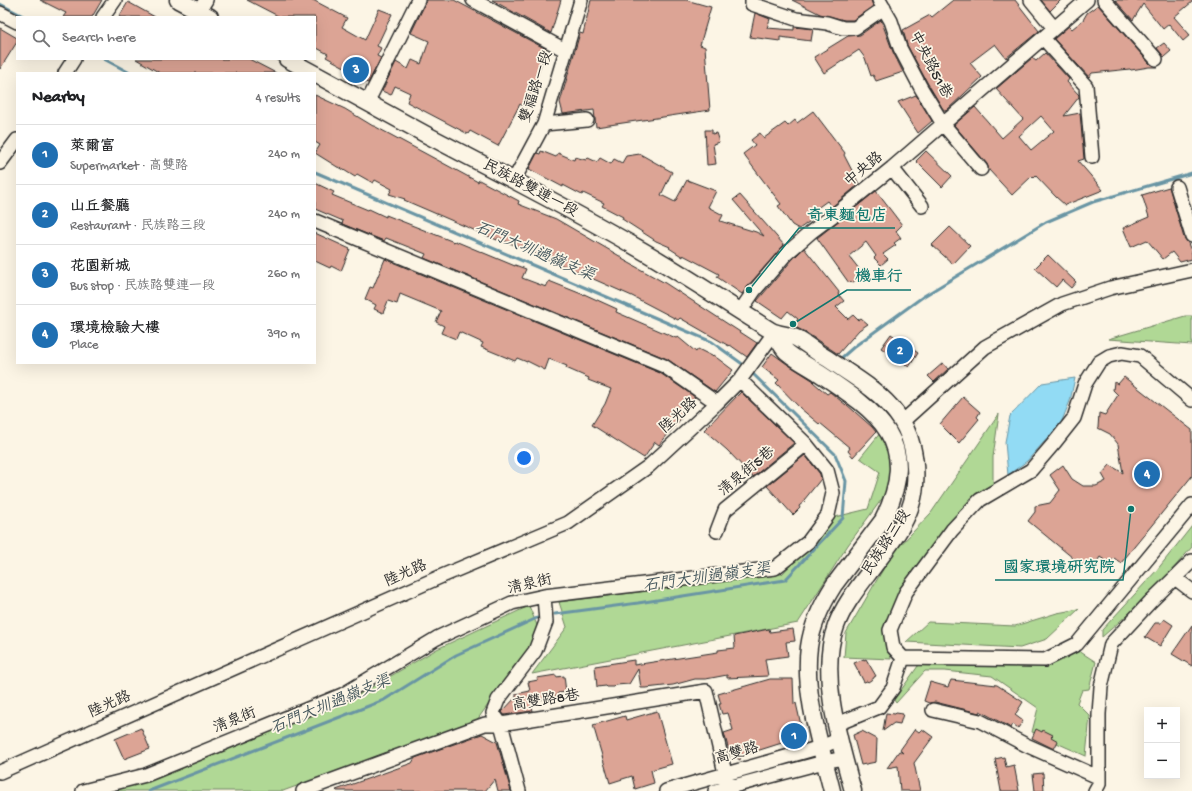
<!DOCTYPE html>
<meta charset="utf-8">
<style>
body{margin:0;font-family:"Gochi Hand","LXGW WenKai TC",sans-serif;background:#f6f6f6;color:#202124}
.controls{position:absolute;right:12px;bottom:12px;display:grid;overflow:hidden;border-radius:0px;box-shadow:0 4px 16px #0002}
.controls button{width:36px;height:36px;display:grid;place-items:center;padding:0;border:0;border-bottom:1px solid #e0e0e0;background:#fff;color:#202124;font:20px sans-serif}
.you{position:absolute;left:524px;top:458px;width:14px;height:14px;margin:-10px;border:3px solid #fff;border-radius:50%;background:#1a73e8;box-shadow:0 0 0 6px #1a73e833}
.badge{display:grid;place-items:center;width:26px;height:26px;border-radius:50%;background:#1f6fb2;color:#fff;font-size:13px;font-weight:700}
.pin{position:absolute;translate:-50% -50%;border:2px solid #fff;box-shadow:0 1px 4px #0006}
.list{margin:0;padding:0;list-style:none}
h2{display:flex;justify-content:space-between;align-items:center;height:52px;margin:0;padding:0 16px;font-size:17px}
h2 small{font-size:13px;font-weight:400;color:#757577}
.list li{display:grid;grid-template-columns:26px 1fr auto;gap:12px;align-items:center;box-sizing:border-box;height:60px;padding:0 16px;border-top:1px solid #e0e0e0}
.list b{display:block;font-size:15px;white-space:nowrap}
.list p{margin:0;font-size:13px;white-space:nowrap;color:#757577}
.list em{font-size:13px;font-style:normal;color:#757577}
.icon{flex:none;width:22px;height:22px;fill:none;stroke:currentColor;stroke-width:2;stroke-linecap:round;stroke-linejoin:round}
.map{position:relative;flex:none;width:1192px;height:791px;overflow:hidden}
.search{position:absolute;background:#fff;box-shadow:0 4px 16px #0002;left:16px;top:16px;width:300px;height:44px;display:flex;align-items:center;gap:10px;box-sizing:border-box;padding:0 14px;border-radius:0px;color:#757577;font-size:15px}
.panel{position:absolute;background:#fff;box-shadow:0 4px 16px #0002;left:16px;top:72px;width:300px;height:292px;border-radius:0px}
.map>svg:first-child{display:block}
.green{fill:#b0d895;stroke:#6e8260}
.water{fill:#92dbf4;stroke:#6995a4}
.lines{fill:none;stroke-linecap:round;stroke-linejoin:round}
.stream{stroke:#6995a4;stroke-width:3}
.building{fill:#dca495;stroke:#2b2b2b;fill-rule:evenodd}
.minor-casing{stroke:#2b2b2b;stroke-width:16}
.major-casing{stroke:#2b2b2b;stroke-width:19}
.minor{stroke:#fcf5e5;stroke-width:13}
.major{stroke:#fcf5e5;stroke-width:16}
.labels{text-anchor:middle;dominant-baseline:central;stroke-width:3.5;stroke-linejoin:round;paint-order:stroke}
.street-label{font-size:15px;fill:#2b2b2b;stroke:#fcf5e5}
.water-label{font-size:16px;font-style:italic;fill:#45575d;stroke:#fcf5e5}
.leader{fill:none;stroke:#0f766e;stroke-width:1.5}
.callout-dot{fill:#0f766e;stroke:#fcf5e5;stroke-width:1.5}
.callout-label{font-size:16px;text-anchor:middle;font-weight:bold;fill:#0f766e;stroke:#fcf5e5;stroke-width:3.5;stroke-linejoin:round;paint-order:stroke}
</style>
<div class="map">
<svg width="1192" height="791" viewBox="0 0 1192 791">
<rect width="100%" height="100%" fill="#fcf5e5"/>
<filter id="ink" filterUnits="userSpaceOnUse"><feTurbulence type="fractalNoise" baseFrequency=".025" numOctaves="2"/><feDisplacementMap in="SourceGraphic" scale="8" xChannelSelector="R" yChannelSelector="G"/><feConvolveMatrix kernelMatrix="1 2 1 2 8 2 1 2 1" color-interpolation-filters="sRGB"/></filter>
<g filter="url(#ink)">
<path class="green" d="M1185,316H1192V345L1108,339Z
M999,414L993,457V485L950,523L886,627L891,659L844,657L846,633L892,554L931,513Z
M881,432L892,460L887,492L848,545L798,623L532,674L567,627L559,602L782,574L835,517L868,509L880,472L860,458Z
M1192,526V547L1151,594L1102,637V630L1157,570Z
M529,606L539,630L522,658L477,720L461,726L283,791H113L151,780L348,701L437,649Z
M1079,609L1047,639L1020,648L906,642L928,622L1015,626L1057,613Z
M1079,651L1096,662L1089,689L1082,690L1077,703L1090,716L1086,756L1032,732L1038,708L992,676L945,671H925L896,703L894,700L918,666L931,661L989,664L1050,665Z"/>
<path class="water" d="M1075,378L1070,401L1061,423L1027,461L1008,475L1005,442L1010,416L1042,383Z"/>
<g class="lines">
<path class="stream" d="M0,4L25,17
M104,59L130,73
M315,172L712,342L741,363
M839,360L855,346L924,296L1046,222L1093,202L1192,173
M555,614L638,603L785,580L843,518L846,481L835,454L750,371
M149,791L384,700L456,655L537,618"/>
</g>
<path class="building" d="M40,0H102L92,17H63L66,13Z
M247,0H313L347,18L342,27L365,40L379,9L392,14L377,46L381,48L377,56L381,58L368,83L364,81L365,78L326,57L328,54L315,47V17H280Z
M427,0H454L546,49L527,108L520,104L498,146L470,131L468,134L407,102L410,93L395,86L391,95L382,91L396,62L408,69L412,60L421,64L429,41L411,33Z
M492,0H561L551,33Z
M591,0H686L711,7L700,45L705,47L710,110L596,127L594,110L563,114L560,102L580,33L583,34Z
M792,0H871L873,6L853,20H844L820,14Z
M953,0H1015L1039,31L1006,58L995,44L970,63L982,77L946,111L943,109L928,84L907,45L903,30L930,15L932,17Z
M1041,0H1061L1050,11Z
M1115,0H1192V2L1174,17L1190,35L1183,41L1169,24L1163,29L1143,4L1133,20Z
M128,2L155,17H119Z
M1098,5L1150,64L1158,67H1149L1131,70L1130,69L1092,73L1089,77L1054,39L1069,26L1072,29L1083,20L1087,13Z
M755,13L770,19L767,28L794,30V27L813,29L811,41L780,37V41L750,37Z
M881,20L893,52L903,72L876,81L873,75L871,76L865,58L859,50L824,73L814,57L848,36L860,35Z
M0,28L17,38V42L0,69Z
M1164,43L1171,51L1164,57L1157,48Z
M1045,53L1069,79L1067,82L1079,95V97L1064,116L1080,113L1084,159L1078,161L1103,190L1065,205L1056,197L1036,176L1034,178L1032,176L1012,195L989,170L987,164L954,125L975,107L1002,138L1023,119L996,89L1032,58L1036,61ZM1041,116L1054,131L1031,150L1019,136Z
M136,59H249L276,73H160Z
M315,95L345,109L373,126H374L391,135L478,182L479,180L519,201L518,204L556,219L623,258L622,259L665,283L757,343L747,357L730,345L729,346L680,318L678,320L632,296L557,263L498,238L497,240L404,200L405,199L389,194L392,189L375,180L373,183L357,174L355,177L339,167V168L315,153L320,145L315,142Z
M916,95L932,121L918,133L898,102Z
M813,111L845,153L844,155L859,184L832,207L827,201L809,214L813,219L799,229L792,225L778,206L781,204L743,154L755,145L751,140L760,133L764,138L785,123L788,126L795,120L797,123Z
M705,130H712V134L716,133L719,142L713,144L716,164L707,165Z
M541,151L556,157L558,153L574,160L575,157L586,160L588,158L597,162L600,158L611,164L614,159L622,163L626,156L640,154L672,172L661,195L675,202L687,180L716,191L708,207L723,215L720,221L756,232L764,236L733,200L740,195L784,245L748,286L742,294L717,277L719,274L683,255V257L669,248L670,247L656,241L622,219L623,217L602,206L604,203L583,193L582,195L563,185V187L529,169L537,153L540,154Z
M926,151L952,176L942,187L916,161Z
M315,183L334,192L332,195L368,210L369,209L386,217V215L454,242L455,241L515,266V265L526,269L522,278L546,287L549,281L584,295V294L617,309L616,312L639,322L676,338L678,337L696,352L698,349L712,356L713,355L733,370L715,392L667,359L424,258L426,254L386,238L384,241L342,224L343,221L315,209Z
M1169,187L1184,238L1188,243L1192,254V259L1180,262L1172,252L1163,259L1147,240L1131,247L1123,228L1149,217L1142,195Z
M876,191L902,225L896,231L901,238L894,243L896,245L883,254L888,259L881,265L874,258L876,256L866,242L849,256L863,274L852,283L851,281L849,283L817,238Z
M950,227L970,246L953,264L932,245Z
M315,233L350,249L341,271L331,266L330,268L315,261Z
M804,248L839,292L838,294L844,301L836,307L848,319L853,315L858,320L861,318L868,324L859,330L838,354L805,332L793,326L798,319L788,311L782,318L757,301L792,260Z
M1048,255L1076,282L1071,288L1062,280L1056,287L1035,268Z
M385,259L660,373L695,397L679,421L659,445L655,442L644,458L592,425L605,404L611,389L588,380L589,378L566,368L567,366L549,359L545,370L527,361V362L517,358L515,361L481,347L483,343L459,332L456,339L441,333L444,326L436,322L441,311L400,294L397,304L388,301L383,313L374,309L376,305L365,299L370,287L373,288Z
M891,334L918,353L909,367L881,348Z
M772,353L787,364L814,381L813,382L827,394L830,392L846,405V404L872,427L876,432L853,457L848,451L850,448L820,423L819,424L800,408L776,383L779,380L762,367Z
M943,363L948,369L934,382L928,376Z
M1124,377L1192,430V476L1121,563L1114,558L1109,563L1100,557L1090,572L1028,521L1035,512V506L1050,503L1060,490L1050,475L1063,465L1072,479L1083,486H1096L1106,481L1102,474L1110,465L1123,473L1118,444L1110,434L1098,428L1099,413L1105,415L1118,395L1113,390L1114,382L1118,384Z
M741,392L794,443L753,477L727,450L704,430Z
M963,397L980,412L977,417L979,419L959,443L940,424Z
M805,455L820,474L821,479L804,500L805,501L799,506L800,508L793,515L767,486Z
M1164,619L1173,625L1160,646L1145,637L1155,623H1161Z
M1192,625V666L1172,654Z
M769,629L770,632L793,629L795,641L786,642L788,656L765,659L768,676L727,678V675L706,679H695L673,685L646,688H641L638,669L629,684L616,685L614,687H607L606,686L597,687L595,666L634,660V665L718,652V650L735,648L734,636Z
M864,659V660L866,659L876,676L874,677V678L868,682L867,681L864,682L854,663Z
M556,675V677L564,676L566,692L558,693L557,696L552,697L548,694L543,699L531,701L533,711L504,715L502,712L516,697V694L530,691L528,682L538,680L537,678Z
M770,679H793L794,704L796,703L803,734L798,742L789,744L788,741L741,756L740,760L730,754L724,733L733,730L728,713L722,714L719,704H721L718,694Z
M951,680L997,685L1023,702L1015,715L1023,721L1018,728L1013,724L1011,728L980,711L979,713L935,702L929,703L924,701L930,682L948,687Z
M657,711L672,764L651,770L654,783L635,789L632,776L610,783L593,725L625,716L626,720Z
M886,713L895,714L896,713L903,714L900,724L894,723L883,731Z
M141,728L150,749L124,759L115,739Z
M915,729L919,732L922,729L933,737L914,763L920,791H900L898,766L887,768L899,751L903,753L900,750Z
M1036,729L1042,732L1043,730L1053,735L1051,737L1058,741L1054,749L1032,738Z
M862,731L877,739L876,762L861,765L853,735Z
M482,734L497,742L511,791H498L495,779L485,791H337L336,790L412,763L415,758Z
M1004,757L1006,767L1014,765L1019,791H1001L995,759Z
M1043,773L1044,791H1035L1033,774Z"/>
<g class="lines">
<g class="minor-casing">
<path id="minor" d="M473,0L565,50
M752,0V4L796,19L827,23L843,28H855L884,8
M879,0L891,21L900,48L921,88L943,124L981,169
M1031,0L1054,28
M1104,0L1156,59
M199,11L206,0
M0,13L17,22
M103,17L115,0
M1043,38L1086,86L1092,157
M65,73L74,59
M367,103L418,0
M544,124L587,120
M0,163L17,140
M892,168L922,206
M514,180L544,124L581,0
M1177,187L1192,236
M315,221L664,366L717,403
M741,310L754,291L786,254L811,232L839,211L892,168L1087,0
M1192,400L1140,356L1122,353L1109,356L1099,362L1085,384L1074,418L1055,442L1031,470L980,500L952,530L906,592L890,630L893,647L903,658L1045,660L1077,644L1192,505
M902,422L985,347L1062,304L1110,288L1192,270
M717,531L725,510L806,444
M1175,578L1192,591
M933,710L980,721L1026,745L1098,777
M837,724L879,707L893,688L903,658
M0,772L442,576L568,523L649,466L717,403L740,380L774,333
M83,791L146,775L342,695L437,638L512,603L544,596L775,568L808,542L828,515L833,493L827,470L806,444L740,380
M303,791L485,724H501L706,691L725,773L730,787
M519,791L501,724L493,713L498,700L535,651L546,622L544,596
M666,791L821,747L840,739
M715,791L824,762L844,758
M1095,791L1099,784V714L1101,687L1111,644L1150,602L1192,561"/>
</g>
<g class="major-casing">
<path id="major" d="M178,0L210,17
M287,59L313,73
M315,74C352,94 388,114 425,134C496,171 567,207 636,247C682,273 726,303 770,330C778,335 788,334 796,338C807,344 817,353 828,359C851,375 879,390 896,413C912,433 917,460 915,485C913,516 892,542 874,566C860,585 844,604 836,626C818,674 840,743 853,791
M774,333C778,338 781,346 786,351C793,358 810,367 819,373C879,413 922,442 883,520L834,585C822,604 812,624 809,647C803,693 821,746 832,791"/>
</g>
<use href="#minor" class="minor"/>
<use href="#major" class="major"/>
</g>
</g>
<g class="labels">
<g class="street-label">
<text transform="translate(930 65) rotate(62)">中央路51巷</text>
<text transform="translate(537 87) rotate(-72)">雙福路一段</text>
<text transform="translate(864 170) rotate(-40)">中央路</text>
<text transform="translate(530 189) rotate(28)">民族路雙連一段</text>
<text transform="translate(679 416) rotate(-42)">陸光路</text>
<text transform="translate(747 472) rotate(-40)">清泉街5巷</text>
<text transform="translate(887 543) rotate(-57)">民族路三段</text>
<text transform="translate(406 574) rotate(-24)">陸光路</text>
<text transform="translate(530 585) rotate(-13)">清泉街</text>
<text transform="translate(546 701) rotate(-9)">高雙路8巷</text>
<text transform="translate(110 705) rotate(-24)">陸光路</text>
<text transform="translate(235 721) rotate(-22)">清泉街</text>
<text transform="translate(737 754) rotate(-16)">高雙路</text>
</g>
<g class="water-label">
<text transform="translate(534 253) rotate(23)">石門大圳過嶺支渠</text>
<text transform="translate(707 579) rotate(-8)">石門大圳過嶺支渠</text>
<text transform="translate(331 706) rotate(-23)">石門大圳過嶺支渠</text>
</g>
</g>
<path class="leader" d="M749 290L799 228H895M793 324L847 290H911M1131 509L1123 580H995"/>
<g class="callout-dot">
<circle cx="749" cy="290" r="4"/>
<circle cx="793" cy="324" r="4"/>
<circle cx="1131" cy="509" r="4"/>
</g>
<g class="callout-label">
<text x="847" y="220">奇東麵包店</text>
<text x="879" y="281">機車行</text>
<text x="1059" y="572">國家環境研究院</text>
</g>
</svg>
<div class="controls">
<button>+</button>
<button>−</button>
</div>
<div class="you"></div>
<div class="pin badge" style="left:794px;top:736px">1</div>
<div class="pin badge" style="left:900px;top:351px">2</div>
<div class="pin badge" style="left:356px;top:70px">3</div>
<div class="pin badge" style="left:1147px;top:474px">4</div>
<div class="search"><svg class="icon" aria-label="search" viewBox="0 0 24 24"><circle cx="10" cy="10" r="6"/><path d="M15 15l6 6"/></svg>Search here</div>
<section class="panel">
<h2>Nearby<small>4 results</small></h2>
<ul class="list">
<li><span class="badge">1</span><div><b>萊爾富</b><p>Supermarket · 高雙路</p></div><em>240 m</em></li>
<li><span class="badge">2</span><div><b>山丘餐廳</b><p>Restaurant · 民族路三段</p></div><em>240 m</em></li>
<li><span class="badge">3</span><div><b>花園新城</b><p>Bus stop · 民族路雙連一段</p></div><em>260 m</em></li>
<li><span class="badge">4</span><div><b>環境檢驗大樓</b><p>Place</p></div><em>390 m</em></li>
</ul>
</section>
</div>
